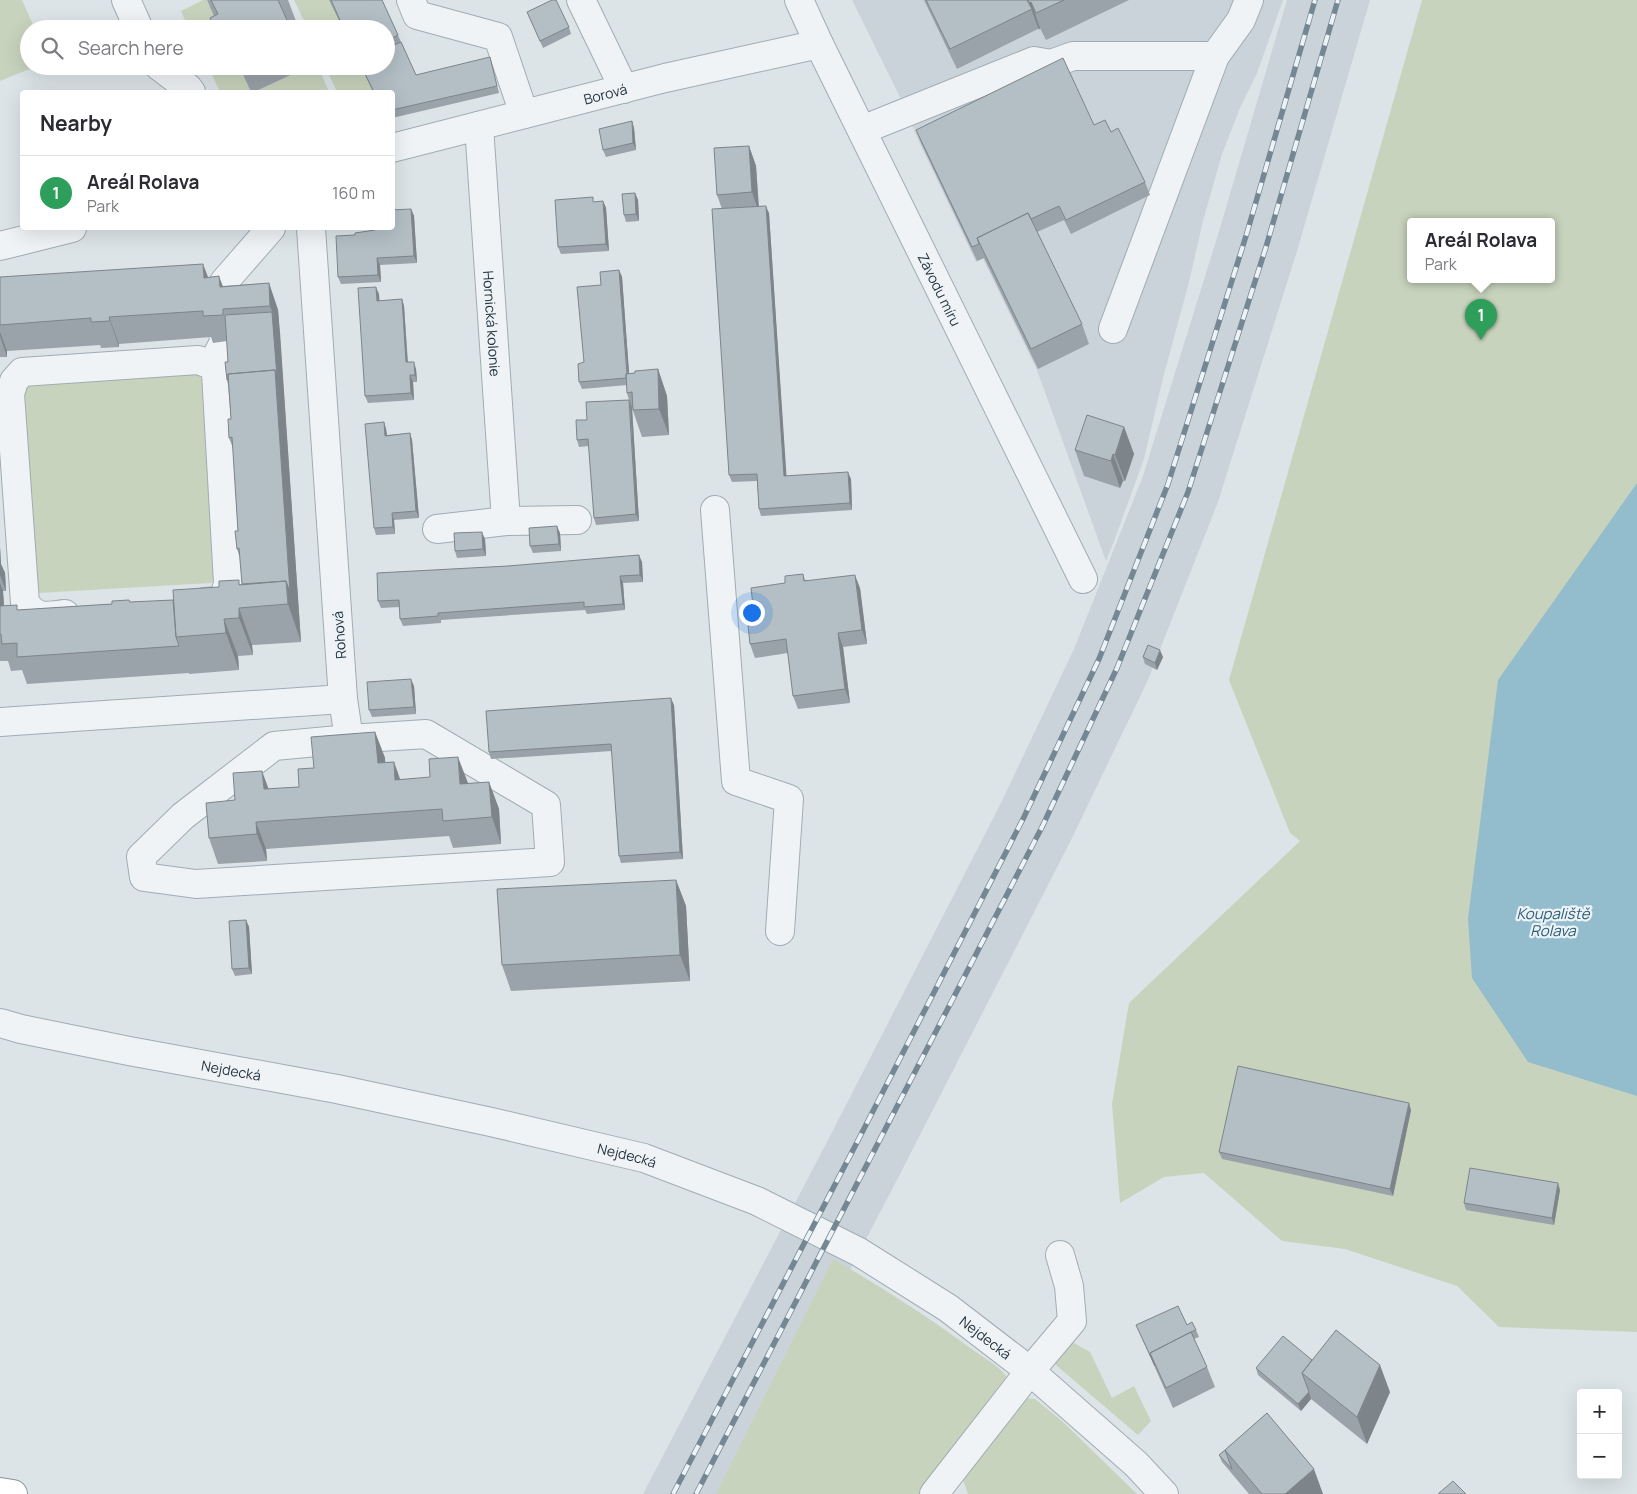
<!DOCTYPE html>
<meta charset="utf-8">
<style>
body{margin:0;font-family:Manrope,sans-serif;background:#f7f7f7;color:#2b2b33}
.controls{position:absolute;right:15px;bottom:15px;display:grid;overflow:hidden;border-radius:5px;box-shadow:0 5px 20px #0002}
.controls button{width:45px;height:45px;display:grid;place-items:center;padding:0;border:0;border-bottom:1px solid #e1e1e2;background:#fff;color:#2b2b33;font:25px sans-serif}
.you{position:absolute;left:751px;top:612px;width:18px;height:18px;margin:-12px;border:4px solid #fff;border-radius:50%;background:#1a73e8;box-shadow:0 0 0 8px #1a73e833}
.badge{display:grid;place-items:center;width:32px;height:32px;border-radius:50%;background:#db3473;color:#fff;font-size:16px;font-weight:700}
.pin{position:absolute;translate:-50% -41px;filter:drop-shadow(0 1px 2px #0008)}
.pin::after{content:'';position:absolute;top:26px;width:18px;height:15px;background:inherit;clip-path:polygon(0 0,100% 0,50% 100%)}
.popup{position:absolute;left:1407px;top:218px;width:148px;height:65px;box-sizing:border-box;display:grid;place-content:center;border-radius:5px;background:#fff;filter:drop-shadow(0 1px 4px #0005);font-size:16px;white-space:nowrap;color:#7c7c81}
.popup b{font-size:19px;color:#2b2b33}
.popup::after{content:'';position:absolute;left:50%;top:100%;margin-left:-10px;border:10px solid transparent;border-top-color:#fff}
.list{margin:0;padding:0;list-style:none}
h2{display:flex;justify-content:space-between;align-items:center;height:65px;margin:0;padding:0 20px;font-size:21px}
h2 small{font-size:16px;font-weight:400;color:#7c7c81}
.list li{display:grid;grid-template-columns:32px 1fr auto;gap:15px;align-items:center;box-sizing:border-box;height:75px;padding:0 20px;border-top:1px solid #e1e1e2}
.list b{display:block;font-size:19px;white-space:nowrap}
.list p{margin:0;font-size:16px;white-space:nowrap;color:#7c7c81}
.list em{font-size:16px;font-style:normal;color:#7c7c81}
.icon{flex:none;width:28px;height:28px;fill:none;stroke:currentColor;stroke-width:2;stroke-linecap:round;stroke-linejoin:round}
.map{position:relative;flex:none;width:1637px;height:1494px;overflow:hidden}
.search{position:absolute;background:#fff;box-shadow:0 5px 20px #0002;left:20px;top:20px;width:375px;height:55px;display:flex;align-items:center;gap:12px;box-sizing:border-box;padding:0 18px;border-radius:28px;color:#7c7c81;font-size:19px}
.panel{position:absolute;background:#fff;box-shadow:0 5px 20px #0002;left:20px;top:90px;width:375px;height:140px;border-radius:5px}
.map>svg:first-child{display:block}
.built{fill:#cad3da}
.green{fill:#c7d3bd;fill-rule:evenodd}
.water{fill:#93bccc}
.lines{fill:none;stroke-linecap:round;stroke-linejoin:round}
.minor-casing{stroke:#a1acb2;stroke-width:30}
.highway-casing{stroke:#8295a0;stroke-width:30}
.minor{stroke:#eff3f6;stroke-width:28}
.highway{stroke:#fff;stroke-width:28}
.rail-casing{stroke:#748793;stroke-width:5.5}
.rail{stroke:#ecf2f6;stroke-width:4;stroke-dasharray:11;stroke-linecap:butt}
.wall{fill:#9aa3a9}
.shaded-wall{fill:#7d858a}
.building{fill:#b3bec5;stroke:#7d858a}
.labels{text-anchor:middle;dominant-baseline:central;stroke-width:4.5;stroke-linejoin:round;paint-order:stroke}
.street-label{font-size:14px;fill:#253540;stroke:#ecf2f6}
.water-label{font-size:15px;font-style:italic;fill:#2b5e77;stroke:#ecf2f6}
</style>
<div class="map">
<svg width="1637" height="1494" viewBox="0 0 1637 1494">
<rect width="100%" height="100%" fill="#dce4e8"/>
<path class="built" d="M852,0H1283L1257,73L1240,108L1222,154L1203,221L1189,282L1163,378L1144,459L1113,544L1106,561L1037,370L983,259L976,262L920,144L898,93Z
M1287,0H1370L1297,251L1218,502L1148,680L1071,840L899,1176L733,1494H643L828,1140L1000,805L1074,649L1143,476L1220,228Z"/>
<path class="green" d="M0,0H22L35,29H29V66H37L0,81Z
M203,0H207L221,29H189L181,11Z
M294,0H330L343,29H308Z
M1422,0H1637V1332L1499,1327L1457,1286L1345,1249L1282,1241L1204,1173L1164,1177L1120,1203L1112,1104L1129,1003L1300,841L1290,833L1229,680ZM1411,221H1551V279H1411Z
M224,66H239L251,92H220L211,73Z
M305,66H318L329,92H254L306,68Z
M325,66H361L374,92H337Z
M197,374L203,380L206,389L216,578L211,583L38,593L34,588L23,393L28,386L36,380Z
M833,1259C882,1287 928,1317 973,1350C984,1358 1001,1367 1008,1379L1005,1390L920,1494H716Z
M1064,1343H1074L1090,1352L1112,1398L1134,1386L1151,1421L1138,1435L1057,1366L1053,1361Z
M1026,1398L1035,1399L1062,1421L1137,1494H968L961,1474Z"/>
<path class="water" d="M1637,483V1096L1528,1062L1472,978L1468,919L1498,680Z"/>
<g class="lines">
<g class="minor-casing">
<g id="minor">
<path d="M126,0L139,29"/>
<path d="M411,0L417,15L498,37L524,114"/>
<path d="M581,0L624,89"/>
<path id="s1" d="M799,0L819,44L1083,579"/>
<path d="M159,66L188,88L191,92"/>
<path id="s2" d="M479,126L506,521"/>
<path d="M862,130L1034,61L1051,64L1073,56H1215L1241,20L1249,0"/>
<path id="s3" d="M392,148L665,78L819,44"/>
<path d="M0,246L72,228"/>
<path d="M1113,329L1215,56"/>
<path d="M715,510L736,781L789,799L780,931"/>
<path d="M437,529L506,521L577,520"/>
<path d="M205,602L216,601L225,595L228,583L216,373L212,365L224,342L222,303L224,282L271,228"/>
<path d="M65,614C46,616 38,620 25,603L10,394L14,381L22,372L198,360L212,365"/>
<path d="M343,699L349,739L426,734L546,805L550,862L196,884L144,877L141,857L183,816L274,746L349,739"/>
<path d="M0,722L343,699L311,228"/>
<path id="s4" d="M0,1023L21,1029L129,1051L337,1089L491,1122L644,1158L757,1201L859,1252L948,1308L1030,1371L1136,1464L1164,1494"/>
<path d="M934,1494L1030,1371L1072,1321L1069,1286L1060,1255"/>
</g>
</g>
<g class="highway-casing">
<path id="highway" d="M0,1492L13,1494"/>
</g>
<use href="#minor" class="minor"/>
<use href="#highway" class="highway"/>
<g class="rail-casing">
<path id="rail" d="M673,1494L852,1152L1024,817L1099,659L1168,484L1246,236L1315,0
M696,1494L1042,827L1117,668L1188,492L1266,247L1338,0"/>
</g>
<use href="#rail" class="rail"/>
</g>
<path class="wall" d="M207,0H288L299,29H214L210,18L214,16Z
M329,0H382L416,75L492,64L499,93L392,118V92H373L361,66H386V29H343Z
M924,0H1129L1046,40L1040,28L957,69Z
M527,12L569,27L571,34L543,48Z
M239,66H305L306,68L254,92H251Z
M632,121L634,128L636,150L606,157L603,150Z
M1094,125L1111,132L1145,182L1150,195L1071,234L1064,220L1037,232L1082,324L1089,344L1038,369L984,258L977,261L921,143L916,130Z
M749,146L756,166L759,206L769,213L786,476L851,479L852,510L761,516L759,509L757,481L732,482L729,475L722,209L717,195Z
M635,193L638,200L639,221L626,222L624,215Z
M603,201L606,208L609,251L561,254L558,247L594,202Z
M411,209L414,216L417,263L380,265L381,282L341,284L338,277L355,235L375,230Z
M619,270L622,277L629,374L658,369L667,396L669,435L642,437L632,408L639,521L596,525L594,518L589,446L579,447L577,440L629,400L627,393V385L582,389L579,382L601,285Z
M0,277H208L223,286L269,283L278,310L301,642L252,645L253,655L238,656L239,670L189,674V673L27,684L22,670L11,671L8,661H0V547L1,564L5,573L6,591H3L4,606L19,610L173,600L219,587L242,584L240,558L237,549L238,531L233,448L229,438L231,419L228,385L227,380L228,362L227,341L213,343L211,337L119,344V347L101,348L100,345L7,351V357H0Z
M379,294V301L402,299L404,306L408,362L416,369L417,382H413L414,400L368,403L365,396Z
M384,422L386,429L387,435L410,433L412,440L419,518L394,520L395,534L376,535L374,528Z
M1124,427L1134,454L1125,481H1123L1120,488L1084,476L1075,450Z
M560,533L561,551L533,553L530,546Z
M485,539L486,556L457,558L455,551Z
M642,562L643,582L623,583L625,610L587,614L585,610L441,620V623L403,626L400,619V607L381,608L378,601Z
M803,574L805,580L860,588L867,644L843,647L850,703L798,709L793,696L788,653L755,658L750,644L754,614L785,583Z
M1143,657H1163L1157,670L1145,664Z
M414,686L416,714L372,717L369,710Z
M674,705L683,859L621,863L619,856L612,751L491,759L489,752Z
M375,732L385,758V762H394L400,779L468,784L489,782L499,809L501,844L453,848L449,836L266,849L267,861L218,864L209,838L235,800L269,789L299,787L314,768Z
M676,880L686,906L690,981L511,991L502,965Z
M246,920L249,927L252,974L235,976L232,969Z
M1411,1110L1393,1196L1222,1159L1219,1152Z
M1560,1190L1554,1225L1466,1210L1464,1203Z
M1136,1325H1187L1196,1330L1199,1337L1194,1339L1207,1367L1215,1387L1173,1408Z
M1312,1360L1390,1392L1367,1444L1311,1399L1301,1411L1258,1375L1256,1368Z
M1267,1413L1323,1494H1249L1222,1462L1219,1455Z"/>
<path class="shaded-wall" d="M1031,2L1040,28L1039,30L1029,3Z
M632,121L634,128L636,150L633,143Z
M749,146L756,166L759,213L752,192Z
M635,193L638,200L639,221L636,214Z
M603,201L606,208L609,251L606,244Z
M766,206L769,213L787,483L784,476Z
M411,209L414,216L417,263L414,256Z
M377,258L380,265L381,282L378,275Z
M203,264L213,290L204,278Z
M619,270L622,277L630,385L628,378Z
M219,276L229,303L220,287Z
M269,283L278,310L280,332L270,306Z
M376,287L379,294L380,308L377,301Z
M402,299L404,306L408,369L406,362Z
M272,312L280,332L301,642L288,604L275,370Z
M109,317L119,344V347L110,321Z
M0,332L7,351V357L0,336Z
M414,362L416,369L417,382L415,375Z
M658,369L667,396L669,435L659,409Z
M410,375L413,382L414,400L411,393Z
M630,401L632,408L639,521L636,514Z
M384,422L386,429L388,442L385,436Z
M1124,427L1134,454L1125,481L1115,455Z
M410,433L412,440L419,518L416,511Z
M1113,454L1123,481L1120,488L1111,461Z
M848,472L851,479L852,510L850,503Z
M392,513L394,520L395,534L393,527Z
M557,526L560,533L561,551L559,544Z
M482,532L485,539L486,556L483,549Z
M0,547L1,564L5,573L6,591L0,575Z
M639,555L642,562L643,582L640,575Z
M855,575L860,588L867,644L862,630Z
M620,576L623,583L625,610L623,604Z
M0,583L3,591L6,637L0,621Z
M239,608L252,645L253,655L239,618Z
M224,619L238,656L239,670L226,633Z
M838,633L843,647L850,703L845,689Z
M1160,650L1163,657L1157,670L1155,663Z
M411,679L414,686L416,714L414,707Z
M671,698L674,705L683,859L680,852Z
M375,732L385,758L387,789L378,763Z
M458,757L468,783L470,811L460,784Z
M394,762L403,788L395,780Z
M262,771L272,798L264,789Z
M489,782L499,809L501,844L492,817Z
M256,822L266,849L267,861L257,834Z
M676,880L686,906L690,981L680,955Z
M246,920L249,927L252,974L249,968Z
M1409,1103L1411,1110L1393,1196L1390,1189Z
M1558,1183L1560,1190L1554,1225L1552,1218Z
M1380,1365L1390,1392L1367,1444L1357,1417Z
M1309,1392L1311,1399L1301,1411L1298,1404Z
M1314,1469L1323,1494H1285Z"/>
<path class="building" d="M211,0H278L291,29H225L222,24L215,27L210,18L218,14Z
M331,0H382L398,35L386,41V29H344Z
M552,0H556L569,27L540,41L527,12Z
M926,0H1027L1032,9L950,49Z
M1028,0H1064L1036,13L1031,2L1029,3Z
M401,42L416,75L490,57L497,86L392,110V92H374L361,66H386V49Z
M1063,58L1094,125L1105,120L1111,132L1118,128L1145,182L1066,220L1059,206L1031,219L1028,213L977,238L979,244L972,247L916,130Z
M632,121L633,143L603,150L599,129Z
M749,146L752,192L717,195L714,148Z
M635,193L636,214L624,215L622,194Z
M593,197V202L603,201L606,244L558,247L555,200Z
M766,206L784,476L848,472L850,503L759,509L757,474L729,475L712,209Z
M411,209L414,256L377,258L378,275L338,277L336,236L355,235V233L375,230V228H392V210Z
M1028,213L1082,324L1031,349L977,238Z
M203,264L204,278L219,276L220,287L269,283L270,306L223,309V315L203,316V311L109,317L110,321L91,322V318L0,325V277Z
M619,270L627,374H626V378L579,382L578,364L584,362L577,287L601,285L600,272Z
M376,287L377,301L402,299L406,362H414L415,375H410L411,393L365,396L358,288Z
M272,312L277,377L275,370L228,374V380H227L225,362H228L225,315Z
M658,369L659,409L633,410L632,392L627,393L626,374L635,373V371Z
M275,370L290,592L286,581L242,584L239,548L237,549L235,531H238L232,437L229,438L228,419H231L228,374Z
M629,400L636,514L594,518L588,439L577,440L576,420H587L586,402Z
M1087,415L1124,427L1115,455L1113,454L1111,461L1075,450Z
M384,422L385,436L410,433L416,511L392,513L393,527L374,528L365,424Z
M557,526L559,544L530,546L529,528Z
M482,532L483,549L455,551L454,533Z
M639,555L640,575L620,576L623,604L584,607V602L438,613V616L400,619L399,600L378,601L377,573L508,566Z
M803,574L804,581L855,575L862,630L838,633L845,689L793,696L786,639L750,644L747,616L754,614L751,588L785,583V576Z
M239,580V585L286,581L288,604L239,608V618L224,619L226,633L176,637L173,590L219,587V581Z
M129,600L130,602L173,600L176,637L179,646L17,657V643L2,644L1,634H0V606L17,605V610L112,604V601Z
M1148,645L1160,650L1155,663L1143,657Z
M411,679L414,707L369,710L367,682Z
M671,698L680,852L619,856L611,744L489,752L486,711Z
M375,732L378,763L394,762L395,780L430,777L429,759L458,757L460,784L489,782L492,817L443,821L442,809L256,822L257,834L209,838L206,803L235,800L233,773L262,771L264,789L299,787L298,769L314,768L311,737Z
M676,880L680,955L502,965L497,889Z
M246,920L249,968L232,969L229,921Z
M1238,1066L1409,1103L1390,1189L1219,1152Z
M1470,1168L1558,1183L1552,1218L1464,1203Z
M1178,1306L1187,1325L1192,1322L1196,1330L1191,1332L1150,1353L1155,1366L1136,1325Z
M1336,1330L1380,1365L1357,1417L1302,1373Z
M1191,1332L1207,1367L1166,1388L1150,1353Z
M1283,1336L1312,1360L1302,1373L1309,1392L1298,1404L1256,1368Z
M1267,1413L1314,1469L1285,1494H1262L1225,1450Z
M1225,1450L1232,1469L1219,1455Z
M1453,1481L1466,1494H1438Z"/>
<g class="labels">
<g class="street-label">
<text stroke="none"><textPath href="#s3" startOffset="220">Borová</textPath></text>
<text stroke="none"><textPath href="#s1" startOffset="322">Závodu míru</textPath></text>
<text stroke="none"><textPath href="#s2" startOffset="198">Hornická kolonie</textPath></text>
<text transform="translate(339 635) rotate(-94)">Rohová</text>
<text stroke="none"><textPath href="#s4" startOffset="236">Nejdecká</textPath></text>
<text stroke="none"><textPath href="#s4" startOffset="641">Nejdecká</textPath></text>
<text stroke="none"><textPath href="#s4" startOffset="1046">Nejdecká</textPath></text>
</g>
<g class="water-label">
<text x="1553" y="913">Koupaliště<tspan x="1553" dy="17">Rolava</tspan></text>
</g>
</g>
</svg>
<div class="controls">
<button>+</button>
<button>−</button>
</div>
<div class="you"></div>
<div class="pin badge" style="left:1481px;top:340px;background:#2e9e5b">1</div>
<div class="popup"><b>Areál Rolava</b>Park</div>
<div class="search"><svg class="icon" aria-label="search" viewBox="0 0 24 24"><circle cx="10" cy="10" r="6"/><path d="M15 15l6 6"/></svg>Search here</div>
<section class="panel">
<h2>Nearby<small></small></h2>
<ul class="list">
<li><span class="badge" style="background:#2e9e5b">1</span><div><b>Areál Rolava</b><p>Park</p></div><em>160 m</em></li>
</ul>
</section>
</div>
